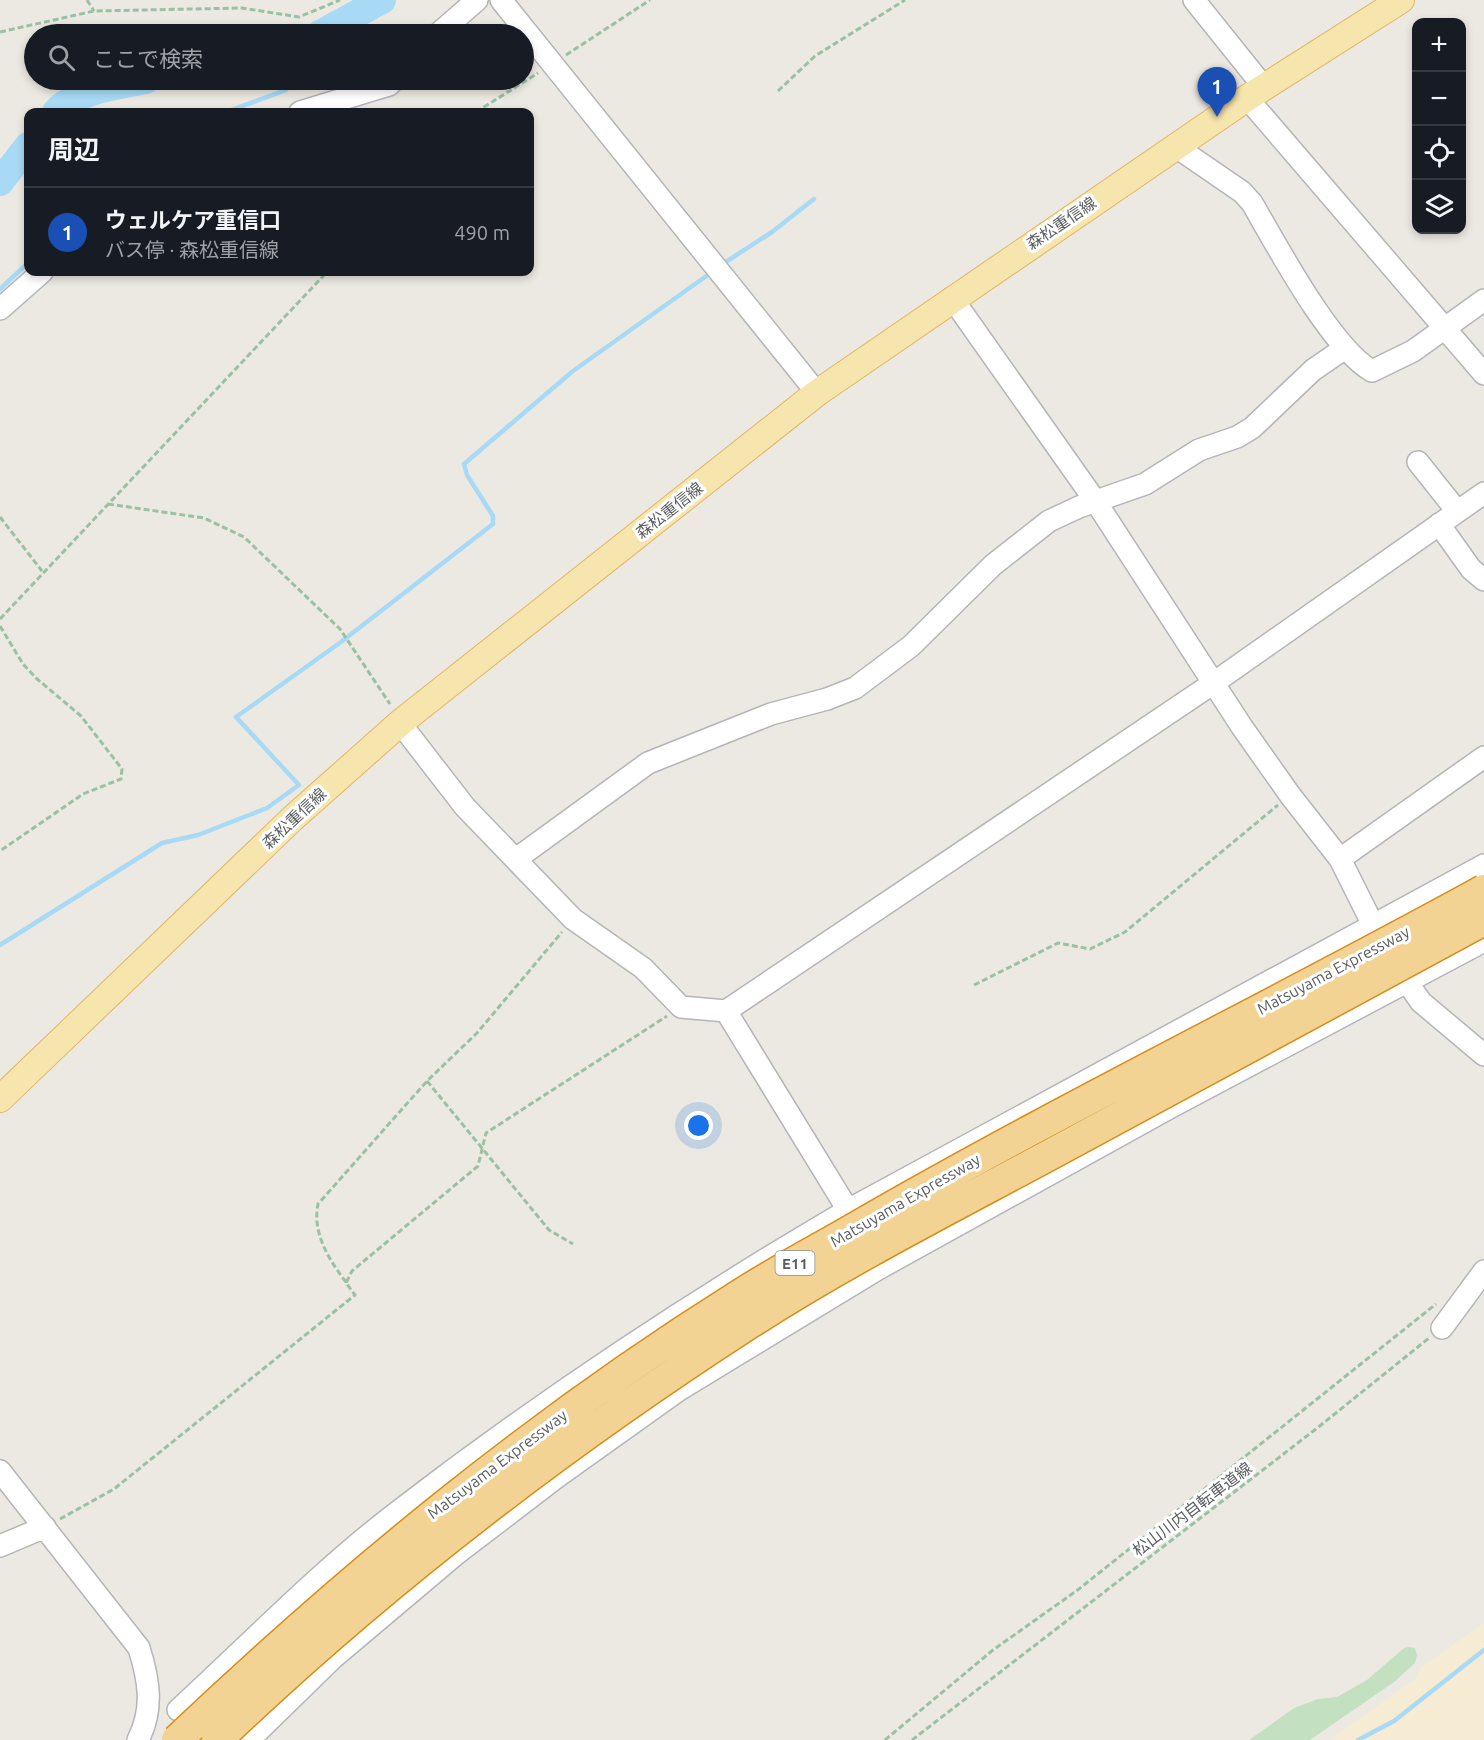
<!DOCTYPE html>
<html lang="ja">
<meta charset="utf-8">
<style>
body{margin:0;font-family:Ubuntu,"Noto Sans JP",sans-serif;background:#242831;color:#f1f3f6}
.controls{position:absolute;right:18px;top:18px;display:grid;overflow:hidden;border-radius:12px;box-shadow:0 3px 9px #0003}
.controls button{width:54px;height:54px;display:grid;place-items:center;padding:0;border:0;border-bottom:2px solid #363941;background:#171b24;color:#f1f3f6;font:30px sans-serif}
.you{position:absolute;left:699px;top:1126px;width:21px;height:21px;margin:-15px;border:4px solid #fff;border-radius:50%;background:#1a73e8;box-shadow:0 0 0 9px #1a73e833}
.badge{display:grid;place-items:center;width:39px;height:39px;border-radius:50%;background:#d73e3d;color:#fff;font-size:20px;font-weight:700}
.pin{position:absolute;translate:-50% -50px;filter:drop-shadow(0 2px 3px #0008)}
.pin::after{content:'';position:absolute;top:32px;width:21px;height:18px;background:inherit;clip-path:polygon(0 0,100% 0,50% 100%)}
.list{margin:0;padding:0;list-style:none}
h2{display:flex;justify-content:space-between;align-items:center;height:78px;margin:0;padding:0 24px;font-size:26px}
h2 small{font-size:20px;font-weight:400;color:#9ea1a6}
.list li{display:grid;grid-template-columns:39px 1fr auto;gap:18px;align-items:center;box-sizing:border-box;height:90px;padding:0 24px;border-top:2px solid #363941}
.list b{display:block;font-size:22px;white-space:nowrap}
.list p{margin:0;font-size:20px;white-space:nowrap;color:#9ea1a6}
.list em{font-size:20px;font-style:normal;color:#9ea1a6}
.icon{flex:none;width:33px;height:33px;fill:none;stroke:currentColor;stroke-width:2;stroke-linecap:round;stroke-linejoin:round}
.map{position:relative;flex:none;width:1484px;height:1740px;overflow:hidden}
.search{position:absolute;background:#171b24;box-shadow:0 3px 9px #0003;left:24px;top:24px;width:510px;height:66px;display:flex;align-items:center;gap:15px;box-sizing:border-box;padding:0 21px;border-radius:33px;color:#9ea1a6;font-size:22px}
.panel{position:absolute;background:#171b24;box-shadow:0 3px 9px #0003;left:24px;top:108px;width:510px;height:168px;border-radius:12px}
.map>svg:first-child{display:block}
.green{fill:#c3e1c1}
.sand{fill:#f6ebd3}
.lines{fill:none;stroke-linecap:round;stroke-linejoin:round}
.stream{stroke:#a8daf6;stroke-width:4.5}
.river{stroke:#a8daf6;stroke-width:28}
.minor-casing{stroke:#b3b5b8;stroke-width:24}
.major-casing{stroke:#e2b665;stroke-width:28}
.path{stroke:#9ac1a3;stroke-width:3;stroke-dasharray:6 3;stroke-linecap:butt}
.minor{stroke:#fff;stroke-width:21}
.major{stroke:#f6e5ad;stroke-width:26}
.highway-bridge-casing{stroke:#d78d17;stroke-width:33;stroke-linecap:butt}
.highway-bridge{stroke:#f2d393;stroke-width:30}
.labels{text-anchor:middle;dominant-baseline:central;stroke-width:6;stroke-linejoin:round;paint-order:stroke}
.shield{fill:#fff;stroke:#8c8e90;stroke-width:1.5}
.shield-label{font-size:15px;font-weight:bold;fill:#5a5e61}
.street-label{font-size:16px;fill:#5a5e61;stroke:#fff}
</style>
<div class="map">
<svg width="1484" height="1740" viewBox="0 0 1484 1740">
<rect width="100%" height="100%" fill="#ece9e2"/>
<path class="green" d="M1409,1647L1415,1648L1417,1655L1415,1663L1394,1682L1310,1740H1249L1294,1708L1318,1699L1337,1697L1367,1680L1404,1648Z"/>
<path class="sand" d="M1484,1623V1740H1329L1415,1679L1421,1667Z"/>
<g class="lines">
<path class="stream" d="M226,112L286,90
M721,265L772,232L814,199
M0,289L28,263
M0,945L162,843L198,835L267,808L299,785L236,717L341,642L493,524V516L467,475L464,464L573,371L712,272
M1358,1740L1394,1721L1484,1650"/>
<path class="river" d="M320,34L382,0
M56,112C73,91 120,85 146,80
M0,182L28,146"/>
<g class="minor-casing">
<path id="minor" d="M501,0L817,393
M1194,0L1263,86
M438,34L477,0
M1247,98L1484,374
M300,112L389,85L394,80
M1175,146L1242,192L1252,203C1277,246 1331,348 1372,371L1413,351L1484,300
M952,298L1096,502L1242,727L1290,795L1340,859L1378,935
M0,309L42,272
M1418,462L1457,511
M1439,524L1471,569L1484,580
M400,723L465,807L573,919L643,968L681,1007L726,1011L1215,682L1484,493
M516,859L648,763L771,714L827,699L855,688L911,646L993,565L1049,521L1079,507L1145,484L1199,450L1237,437L1252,428L1313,370L1345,348
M1340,859L1484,757
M1400,972L1421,1002L1484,1055
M726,1011L848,1210
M1442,1328L1484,1271
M0,1471L139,1648C149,1680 154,1709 138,1740
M0,1546L45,1527
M178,1710C251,1643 321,1570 400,1510C543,1400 693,1301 848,1210L1484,865
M249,1740L333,1658L455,1555L557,1477L679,1390L878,1269L1171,1107L1484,941"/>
</g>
<g class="major-casing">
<path id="major" d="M0,1099L293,818L400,723L817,393L1247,98L1401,0"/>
</g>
<path class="path" d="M87,0L94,11
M0,32L94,11L242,8L299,17L340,0
M566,55L650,0
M778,91L815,56L905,0
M476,112L538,73
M108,504L204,518L244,537L340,629L390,704
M0,517L42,571
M0,619L327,272
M0,626L23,664L36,678L81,716L122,769L121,779L83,794L0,851
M974,985L1058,943L1090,949L1125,932L1278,805
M427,1081L549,1230L573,1244
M346,1282C329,1260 312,1233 318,1204L427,1081L477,1033L562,932
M60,1519L114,1489L355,1295L346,1283L352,1271L478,1166L486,1133L667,1016
M885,1740L993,1650L1079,1589L1436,1304
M912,1740L1316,1429L1429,1338"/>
<use href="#minor" class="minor"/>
<use href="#major" class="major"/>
<g class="highway-bridge-casing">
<path id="highway-bridge" d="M177,1740C351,1575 534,1424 738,1296C775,1272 815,1251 853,1229C1060,1109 1275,1005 1484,890
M217,1740C380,1584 560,1446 750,1323C848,1260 953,1207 1055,1152C1198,1075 1341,998 1484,920"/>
</g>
<use href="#highway-bridge" class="highway-bridge"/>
</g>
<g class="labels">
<rect class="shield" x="775.5" y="1251" width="39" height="24" rx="4.5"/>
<g class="shield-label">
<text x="795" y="1263">E11</text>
</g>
<g class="street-label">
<text transform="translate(1061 223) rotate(-34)">森松重信線</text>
<text transform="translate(669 510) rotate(-38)">森松重信線</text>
<text transform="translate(294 818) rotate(-43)">森松重信線</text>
<text transform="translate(1333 970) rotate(-28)">Matsuyama Expressway</text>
<text transform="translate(905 1200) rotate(-30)">Matsuyama Expressway</text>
<text transform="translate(497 1464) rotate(-37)">Matsuyama Expressway</text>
<text transform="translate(1192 1509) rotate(-37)">松山川内自転車道線</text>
</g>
</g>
</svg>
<div class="controls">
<button>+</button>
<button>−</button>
<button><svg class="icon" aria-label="locate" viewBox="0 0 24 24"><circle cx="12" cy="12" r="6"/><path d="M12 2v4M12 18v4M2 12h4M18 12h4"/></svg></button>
<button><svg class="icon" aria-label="layers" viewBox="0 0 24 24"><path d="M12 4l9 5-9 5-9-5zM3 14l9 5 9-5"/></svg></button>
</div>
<div class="you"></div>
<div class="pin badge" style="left:1217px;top:117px;background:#1a4fb4">1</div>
<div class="search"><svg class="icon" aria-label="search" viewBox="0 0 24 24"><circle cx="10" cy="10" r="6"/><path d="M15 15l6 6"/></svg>ここで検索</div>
<section class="panel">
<h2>周辺<small></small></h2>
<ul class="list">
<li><span class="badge" style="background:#1a4fb4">1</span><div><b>ウェルケア重信口</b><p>バス停 · 森松重信線</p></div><em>490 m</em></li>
</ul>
</section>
</div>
